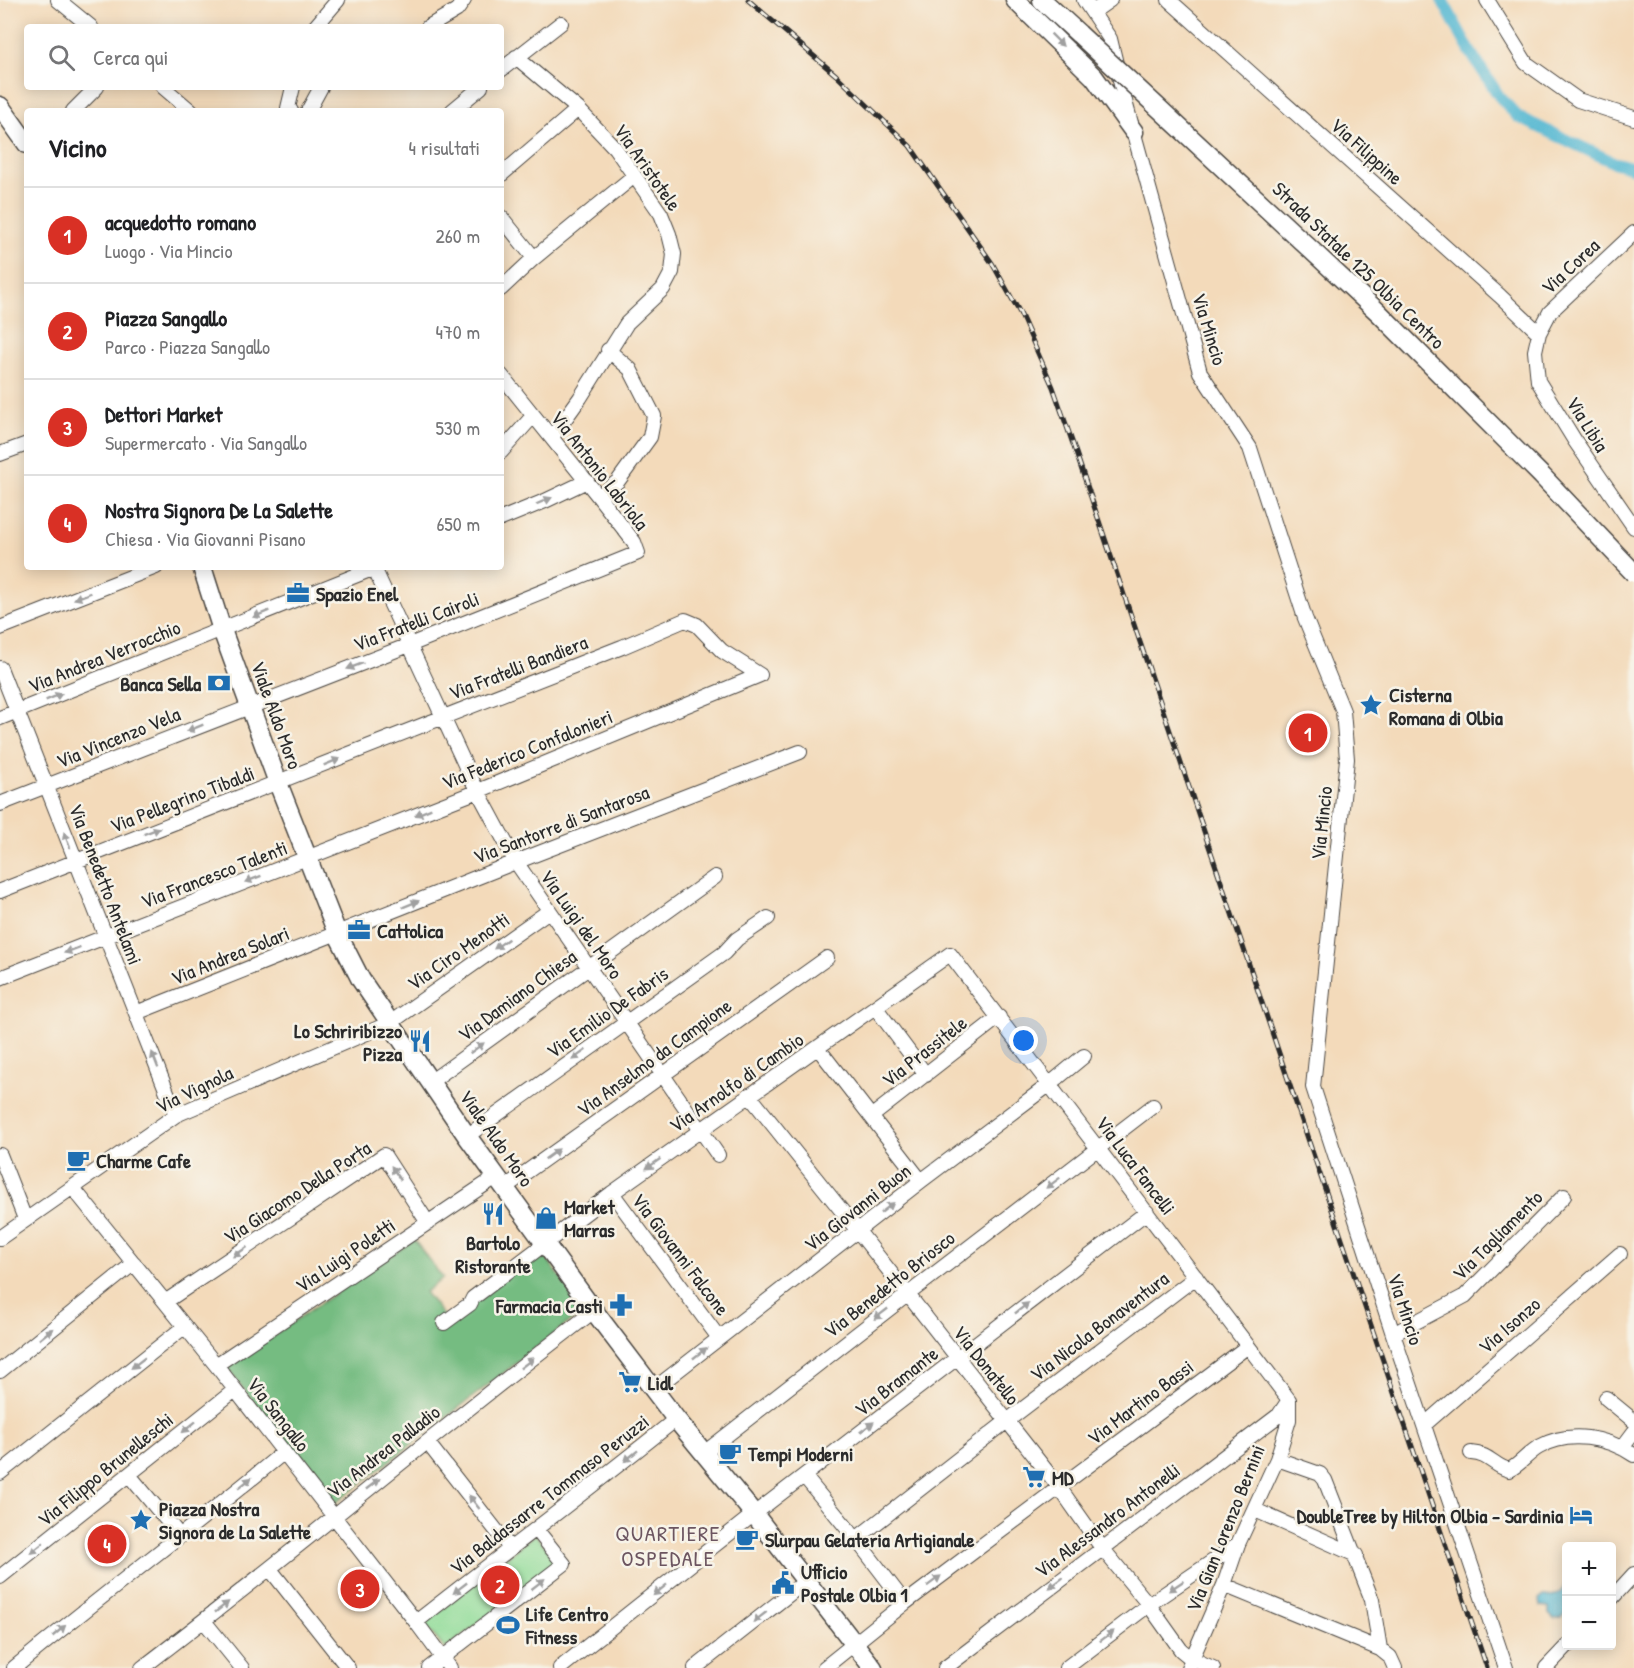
<!DOCTYPE html>
<html lang="it">
<meta charset="utf-8">
<style>
body{margin:0;font-family:"Patrick Hand",sans-serif;background:#f2f2f2;color:#202124}
.controls{position:absolute;right:18px;bottom:18px;display:grid;overflow:hidden;border-radius:6px;box-shadow:0 3px 15px #0003}
.controls button{width:54px;height:54px;display:grid;place-items:center;padding:0;border:0;border-bottom:2px solid #e0e0e0;background:#fff;color:#202124;font:30px sans-serif}
.you{position:absolute;left:1024px;top:1041px;width:21px;height:21px;margin:-15px;border:4px solid #fff;border-radius:50%;background:#1a73e8;box-shadow:0 0 0 9px #1a73e833}
.badge{display:grid;place-items:center;width:39px;height:39px;border-radius:50%;background:#d93025;color:#fff;font-size:20px;font-weight:700}
.pin{position:absolute;translate:-50% -50%;border:3px solid #fff;box-shadow:0 2px 6px #0006}
.list{margin:0;padding:0;list-style:none}
h2{display:flex;justify-content:space-between;align-items:center;height:78px;margin:0;padding:0 24px;font-size:26px}
h2 small{font-size:20px;font-weight:400;color:#757577}
.list li{display:grid;grid-template-columns:39px 1fr auto;gap:18px;align-items:center;box-sizing:border-box;height:96px;padding:0 24px;border-top:2px solid #e0e0e0}
.list b{display:block;font-size:22px;white-space:nowrap}
.list p{margin:0;font-size:20px;white-space:nowrap;color:#757577}
.list em{font-size:20px;font-style:normal;color:#757577}
.icon{flex:none;width:33px;height:33px;fill:none;stroke:currentColor;stroke-width:2;stroke-linecap:round;stroke-linejoin:round}
.map{position:relative;flex:none;width:1634px;height:1668px;overflow:hidden}
.search{position:absolute;background:#fff;box-shadow:0 3px 15px #0003;left:24px;top:24px;width:480px;height:66px;display:flex;align-items:center;gap:15px;box-sizing:border-box;padding:0 21px;border-radius:6px;color:#757577;font-size:22px}
.panel{position:absolute;background:#fff;box-shadow:0 3px 15px #0003;left:24px;top:108px;width:480px;height:462px;border-radius:6px}
.map>svg:first-child{display:block}
.green{fill:#91dc99;stroke:#5e8462;stroke-width:1.5}
.forest{fill:#74bc81;stroke:#507456;stroke-width:1.5}
.water{fill:#53b7d2;stroke:#3f717e;stroke-width:1.5}
.lines{fill:none;stroke-linecap:round;stroke-linejoin:round}
.canal{stroke:#53b7d2;stroke-width:12}
.minor-casing{stroke:#494540;stroke-width:16}
.major-casing{stroke:#494540;stroke-width:21}
.minor{stroke:#fff;stroke-width:14}
.major{stroke:#fff;stroke-width:18}
.rail-casing{stroke:#2b2b2b;stroke-width:5}
.rail{stroke:#f7f3e8;stroke-width:3;stroke-dasharray:9;stroke-linecap:butt}
.major-bridge-casing{stroke:#494540;stroke-width:21;stroke-linecap:butt}
.major-bridge{stroke:#fff;stroke-width:18}
.oneway{fill:#a0a0a0}
.labels{text-anchor:middle;dominant-baseline:central;stroke-width:5;stroke-linejoin:round;paint-order:stroke}
.street-label{font-size:20px;fill:#2b2b2b;stroke:#f7f3e8}
.poi-label{font-size:20px;font-weight:bold;fill:#2b2b2b;stroke:#f7f3e8;text-anchor:start}
.quarter-label{font-size:22px;letter-spacing:1.5px;fill:#6c5560;stroke:#f7f3e8}
</style>
<div class="map">
<svg width="1634" height="1668" viewBox="0 0 1634 1668">
<rect width="100%" height="100%" fill="#f7f3e8"/>
<filter id="ink" filterUnits="userSpaceOnUse"><feTurbulence type="fractalNoise" baseFrequency=".0167" numOctaves="2"/><feDisplacementMap in="SourceGraphic" scale="12" xChannelSelector="R" yChannelSelector="G"/><feConvolveMatrix kernelMatrix="1 2 1 2 8 2 1 2 1" color-interpolation-filters="sRGB"/></filter>
<filter id="wash" filterUnits="userSpaceOnUse"><feTurbulence type="fractalNoise" baseFrequency=".008" numOctaves="4" result="noise"/><feDisplacementMap in="SourceGraphic" scale="24" xChannelSelector="R" yChannelSelector="G"/><feGaussianBlur stdDeviation="1.35" result="paint"/><feColorMatrix in="noise" values="0 0 0 0 0 0 0 0 0 0 0 0 0 0 0 0 0 1.4 0 .05"/><feComposite in="paint" operator="in"/></filter>
<g filter="url(#wash)">
<rect width="100%" height="100%" fill="#f3daba"/>
<path class="green" d="M535,1534L559,1563L445,1649L424,1624Z"/>
<path class="forest" d="M414,1240L443,1278L425,1292L447,1321L541,1251L585,1310L333,1505L226,1367Z"/>
<path class="water" d="M1566,1581V1612L1561,1618L1554,1619L1549,1614V1607L1540,1606L1539,1600L1544,1596C1559,1596 1560,1596 1566,1581Z"/>
<g class="lines">
<path class="canal" d="M1442,0L1471,53L1499,96L1518,117L1613,162L1634,168"/>
</g>
</g>
<g filter="url(#ink)">
<g class="lines">
<g class="minor-casing">
<path id="minor" d="M58,0L91,27
M1084,0L1110,39L1126,105L1200,372L1250,448L1305,618L1343,711L1347,759L1313,1087L1393,1334L1506,1668
M1169,0L1500,296L1539,333
M1487,0L1526,63L1578,100L1634,118
M1093,12L1110,0
M315,27L338,0
M428,27L457,10L464,0
M516,57L578,109L615,148L661,214L669,234L674,254L672,272L663,289L627,323L580,398L552,437
M501,70L561,23
M163,87L191,111
M73,111L97,87
M291,111L288,108L293,87
M308,111L321,87
M452,111L481,87
M501,175L578,109
M501,217L534,258
M1634,233L1550,312L1539,333L1535,351L1538,381L1575,441L1634,527
M501,289L534,258L634,176
M501,452L533,416
M0,454L27,444
M599,497L618,481L650,437L654,416L630,369L608,350
M501,519L545,501L587,481
M374,568L473,782L516,862L718,1155
M0,628L156,567
M0,668L176,1115
M0,718L377,567
M0,804L417,642L638,553L634,542L599,497L501,375
M0,891L622,647L685,620L697,625L722,651L760,675
M0,978L478,791L760,675
M876,1008L926,1075
M136,1013L508,865L800,752
M818,1048L921,1181
M430,1082L715,877
M749,1095L858,1231L1059,1487L1102,1548L1149,1605L1181,1650L1192,1659L1213,1668
M872,1116L999,1017
M467,1136L724,953L737,939L768,918
M0,1155L25,1219
M73,1188L216,1365L416,1622L450,1668
M504,1188L827,958
M612,1193L719,1338
M0,1238L176,1115L390,1023L549,911
M165,1302L384,1155L428,1223
M444,1323L470,1304L473,1298L612,1193L950,954L1289,1400
M1393,1334L1465,1296L1564,1196
M216,1365L496,1177
M0,1371L134,1263
M654,1389L921,1181L1050,1084L1084,1056
M1606,1398L1634,1421
M1424,1425L1620,1254
M427,1442L510,1548
M1622,1448L1634,1432
M704,1453L907,1295L1153,1106
M1471,1453C1490,1454 1493,1466 1509,1470C1520,1465 1528,1453 1539,1447C1569,1430 1607,1437 1634,1455
M1277,1459L1320,1474L1325,1480L1372,1600L1380,1649
M0,1473L184,1327
M129,1475L180,1536
M804,1476L856,1539L905,1603
M1255,1510L1356,1555
M856,1539L1007,1421L1196,1277
M270,1569L348,1668
M0,1577L235,1390
M1224,1585L1380,1649L1390,1657L1395,1668
M1612,1598L1634,1574
M204,1621L242,1668
M416,1622C502,1554 591,1488 676,1419
M14,1668C103,1594 195,1526 284,1452
M142,1668C295,1552 441,1427 594,1311
M429,1668L564,1564L536,1529
M560,1668L754,1514L1147,1212
M695,1668L806,1581
M824,1668L905,1603L1248,1346
M945,1668L1279,1415L1289,1400
M1066,1668L1154,1601L1238,1544
M1188,1668L1224,1585L1238,1544L1277,1459L1289,1420V1400
M1546,1668L1567,1646"/>
</g>
<g class="major-casing">
<path id="major" d="M1015,0L1094,77L1134,132
M1042,0L1079,34
M0,106L27,144
M202,567L222,630L278,783L337,933L361,980L467,1136L594,1311L676,1419L754,1514L873,1668"/>
</g>
<use href="#minor" class="minor"/>
<use href="#major" class="major"/>
<g class="rail-casing">
<path id="rail" d="M748,0L836,75L910,146L992,263L1020,313L1053,387L1074,447L1487,1668"/>
</g>
<use href="#rail" class="rail"/>
<g class="major-bridge-casing">
<path id="major-bridge" d="M1079,34L1379,313L1542,476L1634,573"/>
</g>
<use href="#major-bridge" class="major-bridge"/>
</g>
<defs><path id="oneway-solid" d="M-6-.8H1V-3.2L6.5 0L1 3.2V.8H-6Z" transform="scale(1.5)"/></defs>
<g class="oneway">
<use href="#oneway-solid" transform="translate(1057 40) rotate(45)"/>
<use href="#oneway-solid" transform="translate(544 501) rotate(-23)"/>
<use href="#oneway-solid" transform="translate(82 596) rotate(159)"/>
<use href="#oneway-solid" transform="translate(261 614) rotate(158)"/>
<use href="#oneway-solid" transform="translate(355 666) rotate(159)"/>
<use href="#oneway-solid" transform="translate(54 697) rotate(-22)"/>
<use href="#oneway-solid" transform="translate(195 728) rotate(158)"/>
<use href="#oneway-solid" transform="translate(332 762) rotate(-22)"/>
<use href="#oneway-solid" transform="translate(423 812) rotate(158)"/>
<use href="#oneway-solid" transform="translate(152 831) rotate(-21)"/>
<use href="#oneway-solid" transform="translate(67 840) rotate(-111)"/>
<use href="#oneway-solid" transform="translate(253 879) rotate(159)"/>
<use href="#oneway-solid" transform="translate(411 904) rotate(-22)"/>
<use href="#oneway-solid" transform="translate(501 944) rotate(145)"/>
<use href="#oneway-solid" transform="translate(72 950) rotate(159)"/>
<use href="#oneway-solid" transform="translate(477 1048) rotate(-36)"/>
<use href="#oneway-solid" transform="translate(579 1055) rotate(144)"/>
<use href="#oneway-solid" transform="translate(155 1060) rotate(-111)"/>
<use href="#oneway-solid" transform="translate(552 1154) rotate(-36)"/>
<use href="#oneway-solid" transform="translate(653 1164) rotate(145)"/>
<use href="#oneway-solid" transform="translate(396 1173) rotate(-124)"/>
<use href="#oneway-solid" transform="translate(1053 1183) rotate(143)"/>
<use href="#oneway-solid" transform="translate(887 1208) rotate(-38)"/>
<use href="#oneway-solid" transform="translate(240 1252) rotate(146)"/>
<use href="#oneway-solid" transform="translate(1022 1308) rotate(-38)"/>
<use href="#oneway-solid" transform="translate(881 1314) rotate(142)"/>
<use href="#oneway-solid" transform="translate(46 1334) rotate(-39)"/>
<use href="#oneway-solid" transform="translate(700 1353) rotate(-38)"/>
<use href="#oneway-solid" transform="translate(138 1363) rotate(142)"/>
<use href="#oneway-solid" transform="translate(527 1363) rotate(-38)"/>
<use href="#oneway-solid" transform="translate(189 1427) rotate(141)"/>
<use href="#oneway-solid" transform="translate(867 1427) rotate(-37)"/>
<use href="#oneway-solid" transform="translate(631 1456) rotate(141)"/>
<use href="#oneway-solid" transform="translate(245 1483) rotate(-39)"/>
<use href="#oneway-solid" transform="translate(373 1484) rotate(-38)"/>
<use href="#oneway-solid" transform="translate(474 1502) rotate(-128)"/>
<use href="#oneway-solid" transform="translate(37 1548) rotate(142)"/>
<use href="#oneway-solid" transform="translate(934 1581) rotate(-37)"/>
<use href="#oneway-solid" transform="translate(1056 1583) rotate(143)"/>
<use href="#oneway-solid" transform="translate(538 1584) rotate(-38)"/>
<use href="#oneway-solid" transform="translate(1176 1586) rotate(146)"/>
<use href="#oneway-solid" transform="translate(460 1588) rotate(142)"/>
<use href="#oneway-solid" transform="translate(660 1590) rotate(141)"/>
<use href="#oneway-solid" transform="translate(222 1607) rotate(-38)"/>
<use href="#oneway-solid" transform="translate(760 1617) rotate(142)"/>
<use href="#oneway-solid" transform="translate(59 1631) rotate(-40)"/>
<use href="#oneway-solid" transform="translate(1107 1636) rotate(-37)"/>
</g>
</g>
<defs>
<g id="office-bare" transform="scale(1.8)"><path d="M-6-3h4V-5.5h4V-3h4V5H-6ZM-1-4.5V-3h2v-1.5ZM-6 0V1H6V0Z" fill="#1f6fb2" stroke="#f7f3e8" stroke-width="2.5" paint-order="stroke"/></g>
<g id="bank-bare" transform="scale(1.8)"><path d="M-6-4H6V4H-6ZM0-2.3a2.3 2.3 0 1 0 0 4.6a2.3 2.3 0 1 0 0-4.6Z" fill="#1f6fb2" stroke="#f7f3e8" stroke-width="2.5" paint-order="stroke"/></g>
<g id="sight-bare" transform="scale(1.8)"><path d="M0-6L1.8-2.2L6-1.7L2.9 1.2L3.7 5.4L0 3.3L-3.7 5.4L-2.9 1.2L-6-1.7L-1.8-2.2Z" fill="#1f6fb2" stroke="#f7f3e8" stroke-width="2.5" paint-order="stroke"/></g>
<g id="restaurant-bare" transform="scale(1.8)"><path d="M-5-6h1v4h1v-4h1v4h1v-4h1v5L-1.5 .5V6h-2V.5L-5-1ZM5-6V6H3V1.5H1.5Q1.5-4 5-6Z" fill="#1f6fb2" stroke="#f7f3e8" stroke-width="2.5" paint-order="stroke"/></g>
<g id="cafe-bare" transform="scale(1.8)"><path d="M-5.5-4.5H6V0H3Q3 3.5 0 3.5H-2.5Q-5.5 3.5-5.5 0ZM3-3.2v2h1.7v-2ZM-6 4.5H4V6H-6Z" fill="#1f6fb2" stroke="#f7f3e8" stroke-width="2.5" paint-order="stroke"/></g>
<g id="shop-bare" transform="scale(1.8)"><path d="M-5-2.5h2.3a2.7 3.5 0 0 1 5.4 0H5L5.5 6h-11ZM-1.5-2.5h3a1.5 2.3 0 0 0-3 0Z" fill="#1f6fb2" stroke="#f7f3e8" stroke-width="2.5" paint-order="stroke"/></g>
<g id="pharmacy-bare" transform="scale(1.8)"><path d="M-2-6h4v4h4v4h-4v4h-4v-4h-4v-4h4Z" fill="#1f6fb2" stroke="#f7f3e8" stroke-width="2.5" paint-order="stroke"/></g>
<g id="supermarket-bare" transform="scale(1.8)"><path d="M-6-5.5h2.5l.6 2H6L4.5 2H-2.5L-4.4-4H-6ZM-1.5 3.2a1.3 1.3 0 1 0 .1 0ZM3 3.2a1.3 1.3 0 1 0 .1 0Z" fill="#1f6fb2" stroke="#f7f3e8" stroke-width="2.5" paint-order="stroke"/></g>
<g id="hotel-bare" transform="scale(1.8)"><path d="M-6-4.5h1.5V1H6V5H4.5V3h-9V5H-6ZM-4 0a1.8 1.8 0 1 1 3.6 0ZM.5 0V-2.5h3Q6-2.5 6 0Z" fill="#1f6fb2" stroke="#f7f3e8" stroke-width="2.5" paint-order="stroke"/></g>
<g id="civic-bare" transform="scale(1.8)"><path d="M-.6-6.5H3V-4.5H.6V-3L4-1V1h2V6H-6V1h2V-1L-.6-3ZM-1.2 2.5V6h2.4V2.5Z" fill="#1f6fb2" stroke="#f7f3e8" stroke-width="2.5" paint-order="stroke"/></g>
<g id="stadium-bare" transform="scale(1.8)"><path d="M0-5a6.5 5 0 1 0 0 10a6.5 5 0 1 0 0-10ZM-3.5-1.8h7v3.6h-7Z" fill="#1f6fb2" stroke="#f7f3e8" stroke-width="2.5" paint-order="stroke"/></g>
</defs>
<g fill-rule="evenodd">
<use href="#office-bare" x="298" y="593"/>
<use href="#bank-bare" x="219" y="683"/>
<use href="#sight-bare" x="1371" y="705"/>
<use href="#office-bare" x="359" y="930"/>
<use href="#restaurant-bare" x="420" y="1041"/>
<use href="#cafe-bare" x="78" y="1160"/>
<use href="#restaurant-bare" x="493" y="1214"/>
<use href="#shop-bare" x="546" y="1218"/>
<use href="#pharmacy-bare" x="621" y="1305"/>
<use href="#supermarket-bare" x="630" y="1382"/>
<use href="#cafe-bare" x="730" y="1453"/>
<use href="#supermarket-bare" x="1034" y="1477"/>
<use href="#hotel-bare" x="1581" y="1515"/>
<use href="#sight-bare" x="141" y="1520"/>
<use href="#cafe-bare" x="747" y="1539"/>
<use href="#civic-bare" x="783" y="1583"/>
<use href="#stadium-bare" x="508" y="1625"/>
</g>
<g class="labels">
<g class="street-label">
<text transform="translate(1367 151) rotate(42)">Via Filippine</text>
<text transform="translate(648 167) rotate(55)">Via Aristotele</text>
<text transform="translate(1359 265) rotate(44)">Strada Statale 125 Olbia Centro</text>
<text transform="translate(1570 266) rotate(-43)">Via Corea</text>
<text transform="translate(1210 329) rotate(73)">Via Mincio</text>
<text transform="translate(1588 424) rotate(58)">Via Libia</text>
<text transform="translate(600 470) rotate(52)">Via Antonio Labriola</text>
<text transform="translate(416 621) rotate(-21)">Via Fratelli Cairoli</text>
<text transform="translate(104 656) rotate(-22)">Via Andrea Verrocchio</text>
<text transform="translate(518 667) rotate(-21)">Via Fratelli Bandiera</text>
<text transform="translate(277 715) rotate(70)">Viale Aldo Moro</text>
<text transform="translate(118 737) rotate(-22)">Via Vincenzo Vela</text>
<text transform="translate(527 749) rotate(-22)">Via Federico Confalonieri</text>
<text transform="translate(182 799) rotate(-21)">Via Pellegrino Tibaldi</text>
<text transform="translate(1321 823) rotate(-84)">Via Mincio</text>
<text transform="translate(561 824) rotate(-21)">Via Santorre di Santarosa</text>
<text transform="translate(214 874) rotate(-21)">Via Francesco Talenti</text>
<text transform="translate(106 884) rotate(69)">Via Benedetto Antelami</text>
<text transform="translate(582 924) rotate(55)">Via Luigi del Moro</text>
<text transform="translate(458 951) rotate(-35)">Via Ciro Menotti</text>
<text transform="translate(230 955) rotate(-22)">Via Andrea Solari</text>
<text transform="translate(517 995) rotate(-36)">Via Damiano Chiesa</text>
<text transform="translate(607 1012) rotate(-35)">Via Emilio De Fabris</text>
<text transform="translate(924 1051) rotate(-38)">Via Prassitele</text>
<text transform="translate(654 1057) rotate(-36)">Via Anselmo da Campione</text>
<text transform="translate(736 1082) rotate(-35)">Via Arnolfo di Cambio</text>
<text transform="translate(194 1089) rotate(-26)">Via Vignola</text>
<text transform="translate(497 1138) rotate(55)">Viale Aldo Moro</text>
<text transform="translate(1136 1165) rotate(53)">Via Luca Fancelli</text>
<text transform="translate(297 1192) rotate(-33)">Via Giacomo Della Porta</text>
<text transform="translate(857 1207) rotate(-38)">Via Giovanni Buon</text>
<text transform="translate(1497 1235) rotate(-45)">Via Tagliamento</text>
<text transform="translate(681 1254) rotate(53)">Via Giovanni Falcone</text>
<text transform="translate(345 1255) rotate(-34)">Via Luigi Poletti</text>
<text transform="translate(889 1284) rotate(-38)">Via Benedetto Briosco</text>
<text transform="translate(1406 1309) rotate(72)">Via Mincio</text>
<text transform="translate(1509 1325) rotate(-41)">Via Isonzo</text>
<text transform="translate(1099 1326) rotate(-37)">Via Nicola Bonaventura</text>
<text transform="translate(987 1365) rotate(52)">Via Donatello</text>
<text transform="translate(896 1381) rotate(-38)">Via Bramante</text>
<text transform="translate(1140 1402) rotate(-37)">Via Martino Bassi</text>
<text transform="translate(279 1414) rotate(52)">Via Sangallo</text>
<text transform="translate(383 1451) rotate(-38)">Via Andrea Palladio</text>
<text transform="translate(105 1469) rotate(-39)">Via Filippo Brunelleschi</text>
<text transform="translate(549 1494) rotate(-38)">Via Baldassarre Tommaso Peruzzi</text>
<text transform="translate(1107 1520) rotate(-37)">Via Alessandro Antonelli</text>
<text transform="translate(1225 1528) rotate(-68)">Via Gian Lorenzo Bernini</text>
</g>
<g class="poi-label">
<text x="316" y="593">Spazio Enel</text>
<text x="201" y="683" text-anchor="end">Banca Sella</text>
<text x="1389" y="694">Cisterna<tspan x="1389" dy="23">Romana di Olbia</tspan></text>
<text x="377" y="930">Cattolica</text>
<text x="402" y="1030" text-anchor="end">Lo Schriribizzo<tspan x="402" dy="23">Pizza</tspan></text>
<text x="96" y="1160">Charme Cafe</text>
<text x="564" y="1206">Market<tspan x="564" dy="23">Marras</tspan></text>
<text x="493" y="1242" text-anchor="middle">Bartolo<tspan x="493" dy="23">Ristorante</tspan></text>
<text x="603" y="1305" text-anchor="end">Farmacia Casti</text>
<text x="648" y="1382">Lidl</text>
<text x="748" y="1453">Tempi Moderni</text>
<text x="1052" y="1477">MD</text>
<text x="159" y="1508">Piazza Nostra<tspan x="159" dy="23">Signora de La Salette</tspan></text>
<text x="1563" y="1515" text-anchor="end">DoubleTree by Hilton Olbia - Sardinia</text>
<text x="765" y="1539">Slurpau Gelateria Artigianale</text>
<text x="801" y="1571">Ufficio<tspan x="801" dy="23">Postale Olbia 1</tspan></text>
<text x="526" y="1613">Life Centro<tspan x="526" dy="23">Fitness</tspan></text>
</g>
<g class="quarter-label">
<text x="668" y="1533">QUARTIERE<tspan x="668" dy="25">OSPEDALE</tspan></text>
</g>
</g>
</svg>
<div class="controls">
<button>+</button>
<button>−</button>
</div>
<div class="you"></div>
<div class="pin badge" style="left:1308px;top:733px">1</div>
<div class="pin badge" style="left:500px;top:1585px">2</div>
<div class="pin badge" style="left:360px;top:1589px">3</div>
<div class="pin badge" style="left:107px;top:1544px">4</div>
<div class="search"><svg class="icon" aria-label="search" viewBox="0 0 24 24"><circle cx="10" cy="10" r="6"/><path d="M15 15l6 6"/></svg>Cerca qui</div>
<section class="panel">
<h2>Vicino<small>4 risultati</small></h2>
<ul class="list">
<li><span class="badge">1</span><div><b>acquedotto romano</b><p>Luogo · Via Mincio</p></div><em>260 m</em></li>
<li><span class="badge">2</span><div><b>Piazza Sangallo</b><p>Parco · Piazza Sangallo</p></div><em>470 m</em></li>
<li><span class="badge">3</span><div><b>Dettori Market</b><p>Supermercato · Via Sangallo</p></div><em>530 m</em></li>
<li><span class="badge">4</span><div><b>Nostra Signora De La Salette</b><p>Chiesa · Via Giovanni Pisano</p></div><em>650 m</em></li>
</ul>
</section>
</div>
